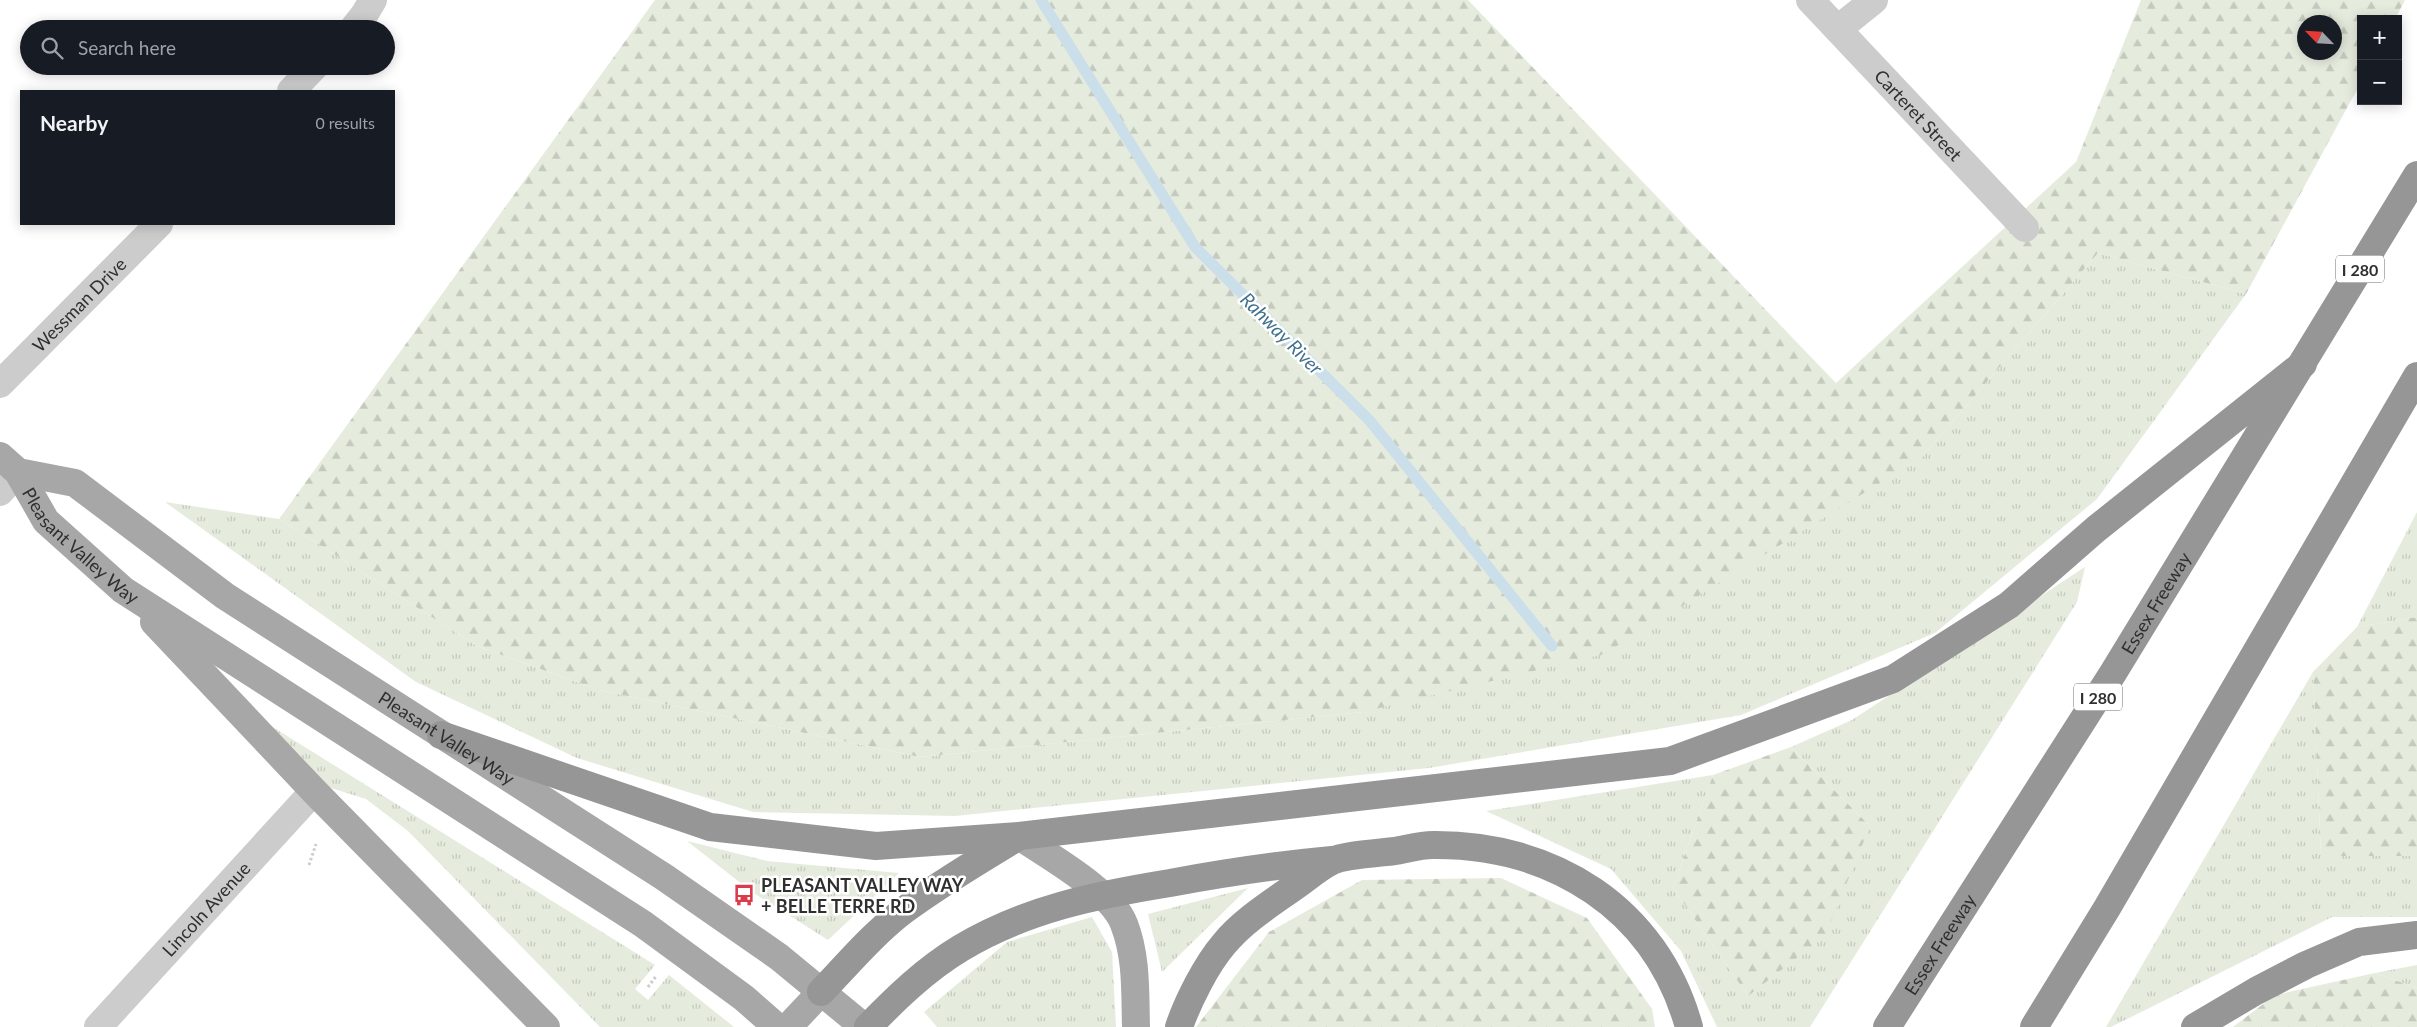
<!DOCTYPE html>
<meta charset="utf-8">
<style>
body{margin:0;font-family:Lato,sans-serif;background:#20242c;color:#f1f3f6}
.controls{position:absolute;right:15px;top:15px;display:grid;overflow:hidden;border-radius:0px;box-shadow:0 2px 12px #0003}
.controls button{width:45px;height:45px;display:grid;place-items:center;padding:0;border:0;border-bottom:1px solid #363941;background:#171b24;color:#f1f3f6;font:25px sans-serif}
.compass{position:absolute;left:2297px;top:15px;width:45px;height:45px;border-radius:50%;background:#171b24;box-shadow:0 2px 12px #0003;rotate:295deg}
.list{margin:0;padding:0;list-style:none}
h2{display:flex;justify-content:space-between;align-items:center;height:65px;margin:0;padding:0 20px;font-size:21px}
h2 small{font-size:16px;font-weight:400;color:#9ea1a6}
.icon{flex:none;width:28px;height:28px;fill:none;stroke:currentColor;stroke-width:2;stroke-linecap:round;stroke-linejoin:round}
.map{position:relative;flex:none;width:2417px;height:1027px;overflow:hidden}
.search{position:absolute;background:#171b24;box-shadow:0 2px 12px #0003;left:20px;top:20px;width:375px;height:55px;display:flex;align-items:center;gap:12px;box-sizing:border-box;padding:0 18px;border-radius:28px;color:#9ea1a6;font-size:19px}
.panel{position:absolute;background:#171b24;box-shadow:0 2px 12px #0003;left:20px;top:90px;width:375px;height:135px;border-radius:0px}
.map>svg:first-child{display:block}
.grass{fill:url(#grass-tufts)}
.forest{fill:url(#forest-firs);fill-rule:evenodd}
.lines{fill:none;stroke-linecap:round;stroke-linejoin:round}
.stream{stroke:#cadfea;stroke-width:11}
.path{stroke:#ccc;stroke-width:3;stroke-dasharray:2.5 2.5;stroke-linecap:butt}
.minor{stroke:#ccc;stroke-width:28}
.major{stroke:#a7a7a7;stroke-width:28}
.highway{stroke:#969696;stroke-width:28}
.labels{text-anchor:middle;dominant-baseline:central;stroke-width:5;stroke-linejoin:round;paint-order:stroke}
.shield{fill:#fff;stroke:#6d6d6d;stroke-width:1}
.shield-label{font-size:16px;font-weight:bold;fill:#2f2f2f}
.street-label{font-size:18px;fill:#2f2f2f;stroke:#fff}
.poi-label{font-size:18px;font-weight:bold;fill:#2f2f2f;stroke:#fff;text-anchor:start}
.water-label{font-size:19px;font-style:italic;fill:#41728d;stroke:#fff}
</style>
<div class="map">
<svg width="2417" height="1027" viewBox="0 0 2417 1027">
<defs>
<pattern id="grass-tufts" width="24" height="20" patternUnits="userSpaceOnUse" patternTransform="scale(1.25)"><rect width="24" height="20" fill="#e5ebdd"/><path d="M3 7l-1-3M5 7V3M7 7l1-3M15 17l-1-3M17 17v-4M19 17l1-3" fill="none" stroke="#c5cabe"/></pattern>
<pattern id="forest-firs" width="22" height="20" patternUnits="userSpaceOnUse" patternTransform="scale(1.25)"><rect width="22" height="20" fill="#e5ebdd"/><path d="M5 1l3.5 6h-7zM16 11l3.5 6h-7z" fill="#c5cabe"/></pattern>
</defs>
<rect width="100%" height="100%" fill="#fff"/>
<path class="grass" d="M2098,253L2246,294L2097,499L1935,633L1741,715L1429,768L955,816L753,812L577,758L416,682L165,502L279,519L477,646L599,690L920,757L1363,712L1922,457Z
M2417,512V617L2357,627Z
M2085,567L2077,602L1810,1027H1717L1681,951L1611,869L1486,811L1713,775L1673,888L1748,996L1870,826L1791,747L1852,720Z
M2313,672L2321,856H2417V917H2332L2111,1027H2106Z
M255,716L655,965L635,989L648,1000L669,975L734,1027H600L408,831L366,799L312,782Z
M687,841L767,861L899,873L828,940L752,892Z
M1248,888L1162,972L1148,914Z
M1092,917L1112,952L1116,1027H937L924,1012L1007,942Z
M2417,965V988L2375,973Z"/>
<path class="forest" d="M655,0H1468L1836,383L2076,162L2141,0H2405L2395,19H2361V82L2246,294L2098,253L1922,457L1604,654L1363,712L920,757L599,690L477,646L279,519ZM2304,22H2334V52H2304Z
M2417,617V856H2321L2313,672L2357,627Z
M1791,747L1870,826L1825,936L1748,996L1673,888L1713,775Z
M1501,878L1587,918L1652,1009L1655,1027H1196L1269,932L1362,880Z
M2375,973L2417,988V1027H2233L2275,995Z"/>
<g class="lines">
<path class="stream" d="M1041,0L1195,247L1370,421L1552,646"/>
<path class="path" d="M309,865L316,844
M648,987L657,975"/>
<g class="minor">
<path id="s1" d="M1810,0L2025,228"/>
<path d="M353,29L364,15L373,0"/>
<path d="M1838,29L1874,0"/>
<path d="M291,91L315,66"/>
<path id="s2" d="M0,384L159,224"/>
<path d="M0,492L18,472"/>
<path id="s3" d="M98,1027L314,791"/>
</g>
<g class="major">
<path id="s4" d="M0,456L18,472L46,521L123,590L643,924L744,998L777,1027"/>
<path id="s5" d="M18,472L75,483L225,596L664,877L779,957L864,1027"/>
<path d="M154,622L314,791L546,1027"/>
<path d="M1019,836C1048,856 1112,891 1124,924C1137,957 1135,993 1136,1027"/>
<path d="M788,1027L821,992"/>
</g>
<g class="highway">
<path d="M441,735L710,827L876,846L1019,836L1670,761L1893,679L2009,605L2096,529L2303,364"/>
<path d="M821,992C847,965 873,934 903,911C939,884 977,862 1016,838"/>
<path d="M868,1027C896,998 926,969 961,948C1026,909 1096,895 1170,883C1224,873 1277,865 1332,860"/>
<path d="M1179,1027C1188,1001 1206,965 1224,944C1243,921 1270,904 1294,887C1306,879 1319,867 1332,861C1344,855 1380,853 1395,851C1407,849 1420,845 1433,845C1553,844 1656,908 1689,1027"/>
<path id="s6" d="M1887,1027L2113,673L2417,175"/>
<path d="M2034,1027L2107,908L2417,376"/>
<path d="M2195,1027L2256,991L2306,965L2359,942L2417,935"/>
</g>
</g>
<defs>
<g id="bus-bare" transform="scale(1.725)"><path d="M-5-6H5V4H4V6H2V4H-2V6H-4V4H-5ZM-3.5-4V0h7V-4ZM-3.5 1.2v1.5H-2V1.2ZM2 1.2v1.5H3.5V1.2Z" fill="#dc3a4d" stroke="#fff" stroke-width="2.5" paint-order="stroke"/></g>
</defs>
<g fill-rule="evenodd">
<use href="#bus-bare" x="744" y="895"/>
</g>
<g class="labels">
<g class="shield">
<rect x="2336" y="255.5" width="48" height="27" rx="4"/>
<rect x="2074" y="683.5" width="48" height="27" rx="4"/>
</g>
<g class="shield-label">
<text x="2360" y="269">I 280</text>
<text x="2098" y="697">I 280</text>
</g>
<g class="street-label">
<text stroke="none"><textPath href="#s1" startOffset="158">Carteret Street</textPath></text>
<text stroke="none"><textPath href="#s2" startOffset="112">Wessman Drive</textPath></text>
<text stroke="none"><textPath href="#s4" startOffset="122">Pleasant Valley Way</textPath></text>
<text stroke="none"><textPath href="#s6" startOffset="502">Essex Freeway</textPath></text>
<text stroke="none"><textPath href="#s5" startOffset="509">Pleasant Valley Way</textPath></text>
<text stroke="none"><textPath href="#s3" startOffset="160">Lincoln Avenue</textPath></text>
<text stroke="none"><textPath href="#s6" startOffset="98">Essex Freeway</textPath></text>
</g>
<g class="poi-label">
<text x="761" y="885">PLEASANT VALLEY WAY<tspan x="761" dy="21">+ BELLE TERRE RD</tspan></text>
</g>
<g class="water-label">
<text transform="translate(1282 333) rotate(45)">Rahway River</text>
</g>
</g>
</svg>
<div class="controls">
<button>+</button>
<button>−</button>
</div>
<svg class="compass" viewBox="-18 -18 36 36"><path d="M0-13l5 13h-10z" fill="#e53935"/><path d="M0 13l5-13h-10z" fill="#9ea1a6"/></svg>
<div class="search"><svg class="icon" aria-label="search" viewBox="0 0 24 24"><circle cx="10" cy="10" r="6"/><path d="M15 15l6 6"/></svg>Search here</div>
<section class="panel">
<h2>Nearby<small>0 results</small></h2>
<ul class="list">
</ul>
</section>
</div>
